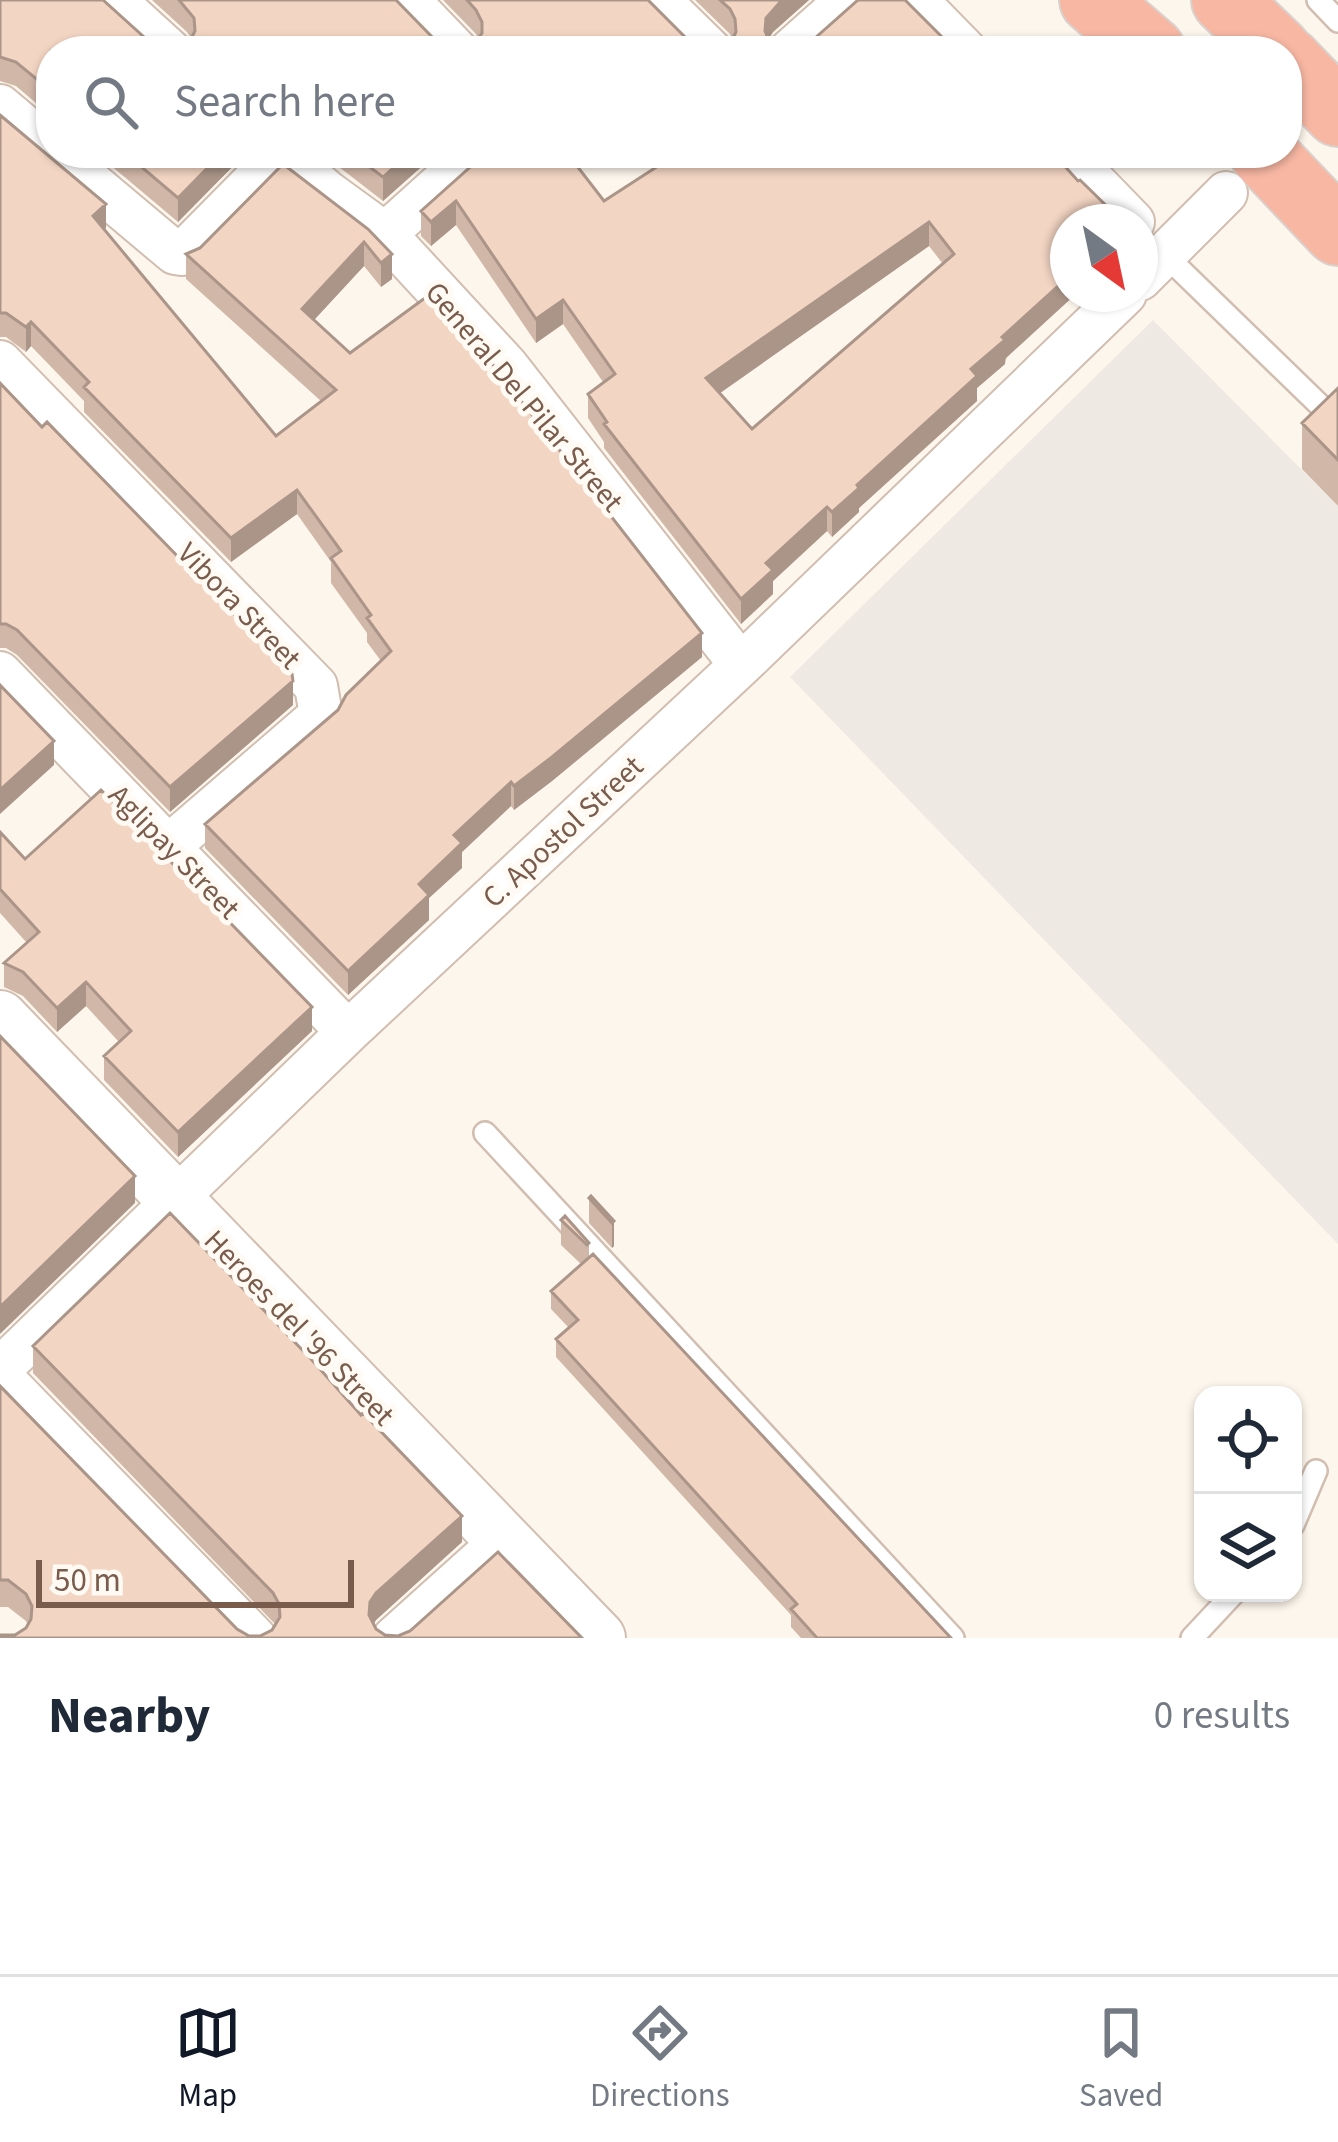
<!DOCTYPE html>
<style>
body{margin:0;font-family:"Source Sans 3",sans-serif;background:#f6f6f7;color:#1f2937}
.controls{position:absolute;right:36px;bottom:36px;display:grid;overflow:hidden;border-radius:24px;box-shadow:0 3px 9px #0004}
.controls button{width:108px;height:108px;display:grid;place-items:center;padding:0;border:0;border-bottom:3px solid #e0e1e3;background:#fff;color:#1f2937;font:60px sans-serif}
.compass{position:absolute;left:1050px;top:204px;width:108px;height:108px;border-radius:50%;background:#fff;box-shadow:0 3px 9px #0004;rotate:147deg}
.scale{position:absolute;left:36px;bottom:30px;width:318px;box-sizing:border-box;padding-left:12px;border:6px solid #7a5c4d;border-top:0;font-size:33px;line-height:42px;white-space:nowrap;color:#7a5c4d;-webkit-text-stroke:9px #fffaf3;paint-order:stroke}
.list{margin:0;padding:0;list-style:none}
h2{display:flex;justify-content:space-between;align-items:center;height:156px;margin:0;padding:0 48px;font-size:51px}
h2 small{font-size:39px;font-weight:400;color:#747a83}
.icon{flex:none;width:66px;height:66px;fill:none;stroke:currentColor;stroke-width:2;stroke-linecap:round;stroke-linejoin:round}
.map{position:relative;flex:none;width:1338px;height:1638px;overflow:hidden}
.search{position:absolute;background:#fff;box-shadow:0 3px 9px #0004;left:36px;right:36px;top:36px;height:132px;display:flex;align-items:center;gap:30px;box-sizing:border-box;padding:0 42px;border-radius:48px;color:#747a83;font-size:45px}
.sheet{height:336px;background:#fff}
nav{display:flex;justify-content:space-around;align-items:center;box-sizing:border-box;height:168px;border-top:3px solid #e0e1e3;background:#fff;font-size:33px;color:#747a83}
nav a{display:grid;justify-items:center;gap:6px}
nav .on{color:#111827}
.map>svg:first-child{display:block}
.industrial{fill:#efe9e4}
.lines{fill:none;stroke-linecap:round;stroke-linejoin:round}
.service-casing{stroke:#d1beb0;stroke-width:26}
.minor-casing{stroke:#d1beb0;stroke-width:46}
.tertiary-casing{stroke:#d1beb0;stroke-width:58}
.motorway-casing{stroke:#dad1cd;stroke-width:70}
.service{stroke:#fff;stroke-width:21}
.minor{stroke:#fff;stroke-width:42}
.tertiary{stroke:#fff;stroke-width:54}
.motorway{stroke:#f7b7a3;stroke-width:66}
.wall{fill:#d1b7a8;fill-rule:evenodd}
.shaded-wall{fill:#aa9588}
.building{fill:#f3d5c3;stroke:#aa9588;stroke-width:3;fill-rule:evenodd}
.labels{text-anchor:middle;dominant-baseline:central;stroke-width:10;stroke-linejoin:round;paint-order:stroke}
.street-label{font-size:30px;fill:#7a5c4d;stroke:#fffaf3}
</style>
<div class="map">
<svg width="1338" height="1638" viewBox="0 0 1338 1638">
<rect width="100%" height="100%" fill="#fdf6ec"/>
<path class="industrial" d="M1153,320L1338,506V1244L790,677Z"/>
<g class="lines">
<g class="service-casing">
<path id="service" d="M1318,0L1338,21
M1165,255L1333,418
M485,1133L953,1638
M1293,1525L1316,1471
M1192,1638L1234,1593"/>
</g>
<g class="minor-casing">
<path id="minor" d="M114,0L170,51
M408,0L457,51
M659,0L711,51
M916,0L966,51
M790,51L847,0
M0,106L51,149
M56,153L175,253L182,254L282,153
M282,153L326,191L385,234L506,365L741,665
M1066,153L1133,222
M385,234L475,153
M1140,279L1226,193
M0,362L316,686L321,715L169,846
M0,673L348,1032
M0,1369L348,1032L741,665L1125,294
M0,1376L255,1638
M394,1638L503,1540"/>
</g>
<g class="tertiary-casing">
<path id="tertiary" d="M0,1018L598,1638"/>
</g>
<g class="motorway-casing">
<path id="motorway" d="M1093,0L1152,51
M1225,0L1278,51
M1287,60L1338,113
M1263,153L1338,232"/>
</g>
<use href="#service" class="service"/>
<use href="#minor" class="minor"/>
<use href="#tertiary" class="tertiary"/>
<use href="#motorway" class="motorway"/>
</g>
<path class="wall" d="M0,0L51,51V116L16,86L0,81Z
M152,0H396L188,45L191,38L187,32Z
M443,0H648L475,44L478,39L476,34Z
M695,0H809L773,32L769,39L730,44L732,39L730,34Z
M0,115L106,228L104,229L276,436L322,402L186,279V254L368,229L392,279L381,287L364,266L314,320L350,353L702,657L552,781L514,810L511,806L462,852V868L429,898V920L348,995L205,848V824L338,710L381,661L367,642V633L331,583V562L297,514L231,562L84,412V401L31,346L26,352L6,337H0Z
M96,153H246L178,222Z
M321,153H437L383,201Z
M486,153L604,201L665,162L660,153H1053L1005,364L977,388V401L859,508V512L832,537L827,531L773,581V594L741,624L604,448V442L588,418V394L603,382L563,324L536,343L456,225L431,246L421,236V211ZM929,246L943,264L752,429L719,393Z
M0,383L293,705L170,812L17,655L6,648H0Z
M1338,388V506L1302,469V423Z
M0,832L25,859L312,1031L178,1157L104,1080V1056L119,1042L86,1006L57,1032L23,996L4,987V963L27,943L0,913Z
M589,1198L614,1221V1246L612,1248L589,1223Z
M170,1213L311,1359L361,1415L363,1413L462,1516V1542L376,1620L374,1624L376,1629L385,1635L398,1636L410,1631L498,1552L582,1638H0V1635H15L28,1625L26,1621L8,1607H0V1386L237,1629L249,1636H260L272,1630L275,1624L33,1373V1346Z
M561,1220L589,1243V1257L951,1638H801L791,1627V1615L556,1357V1339L569,1328L551,1309V1291L581,1264L561,1245Z"/>
<path class="shaded-wall" d="M782,0H809L773,32L766,42L765,51L766,18Z
M222,153H246L178,222V198Z
M410,153H437L383,201V177Z
M456,201V225L431,246V222Z
M106,204V228L93,240V216Z
M929,222V246L706,403V378Z
M364,242V266L302,333V309Z
M392,254V279L381,287V263Z
M1068,277V294H1076L1005,359V364L977,388V401L859,508V512L832,537V512L1002,337Z
M563,300V324L536,343V319Z
M31,322V346L26,352V327Z
M297,490V514L231,562V538Z
M827,507V531L773,581V594L741,624V599L766,563Z
M702,633V657L552,781L514,810V786Z
M293,681V705L170,812V787Z
M54,741V765L0,814V790Z
M511,782V806L462,852V868L429,898V920L348,995V971L419,884L454,835Z
M86,982V1006L57,1032V1008Z
M312,1007V1031L178,1157V1132Z
M135,1176V1203L0,1334V1307Z
M614,1221V1246L612,1248V1223Z
M462,1516V1542L376,1620L370,1629V1602L376,1593Z"/>
<path class="building" d="M0,0H103L154,46L164,51H51V91L16,62L0,57Z
M179,0H396L439,44L449,51H454H177L188,45L195,31L194,18Z
M467,0H648L693,45L706,51H463L475,44L482,33V22L476,10Z
M720,0H782L766,18L765,31L770,43L781,50L787,51H717L730,44L736,32L735,19L730,9Z
M858,0H905L955,50L796,51L806,46Z
M0,115L106,204L93,216L276,436L336,390L186,254L200,248L283,164L368,229L392,254L381,263L364,242L302,309L350,353L429,295L487,357L702,633L552,757L514,786L511,782L454,835L462,843L419,884L429,895L348,971L205,824L338,710L346,695L391,651L367,618L371,615L331,558L341,551L297,490L231,538L84,387L89,382L31,322L26,327L6,313H0Z
M125,153H222L178,198Z
M351,153H410L383,177Z
M486,153H567L604,201L675,155L674,153H1053L1078,181L1080,180L1123,222H1068V277L1002,337L1005,340L971,369L977,376L857,485L859,488L832,512L827,507L766,563L773,570L741,599L604,424L607,422L588,394L615,374L563,300L536,319L456,201L431,222L421,211ZM929,222L954,254L752,429L706,378Z
M0,383L42,427L47,422L292,674L293,681L170,787L17,630L6,624H0Z
M1338,388V460L1302,423Z
M0,685L54,741L0,790Z
M101,790L312,1007L178,1132L104,1056L131,1031L86,982L57,1008L23,972L4,963L39,932L0,889V832L25,859Z
M0,1036L135,1176L0,1307Z
M591,1196L614,1221L612,1223L589,1198Z
M170,1213L311,1359L361,1415L363,1413L462,1516L376,1593L370,1602L369,1615L376,1629L385,1635L398,1636L410,1631L498,1552L582,1638H0V1635H15L26,1628L31,1619L32,1606L26,1594L8,1580H0V1386L237,1629L249,1636H260L272,1630L280,1617L279,1604L273,1593L33,1346Z
M565,1216L589,1243L587,1245L561,1220Z
M593,1254L951,1638H817L791,1609L797,1604L556,1339L578,1320L551,1291Z"/>
<g class="labels">
<g class="street-label">
<text transform="translate(524 397) rotate(50)">General Del Pilar Street</text>
<text transform="translate(239 606) rotate(46)">Vibora Street</text>
<text transform="translate(563 832) rotate(-43)">C. Apostol Street</text>
<text transform="translate(174 852) rotate(46)">Aglipay Street</text>
<text transform="translate(299 1328) rotate(46)">Heroes del '96 Street</text>
</g>
</g>
</svg>
<div class="controls">
<button><svg class="icon" aria-label="locate" viewBox="0 0 24 24"><circle cx="12" cy="12" r="6"/><path d="M12 2v4M12 18v4M2 12h4M18 12h4"/></svg></button>
<button><svg class="icon" aria-label="layers" viewBox="0 0 24 24"><path d="M12 4l9 5-9 5-9-5zM3 14l9 5 9-5"/></svg></button>
</div>
<svg class="compass" viewBox="-18 -18 36 36"><path d="M0-13l5 13h-10z" fill="#e53935"/><path d="M0 13l5-13h-10z" fill="#747a83"/></svg>
<div class="scale">50 m</div>
<div class="search"><svg class="icon" aria-label="search" viewBox="0 0 24 24"><circle cx="10" cy="10" r="6"/><path d="M15 15l6 6"/></svg>Search here</div>
</div>
<section class="sheet">
<h2>Nearby<small>0 results</small></h2>
<ul class="list">
</ul>
</section>
<nav>
<a class="on"><svg class="icon" aria-label="map" viewBox="0 0 24 24"><path d="M3 6l6-2 6 2 6-2v14l-6 2-6-2-6 2zM9 4v14M15 6v14"/></svg>Map</a>
<a><svg class="icon" aria-label="directions" viewBox="0 0 24 24"><path d="M12 3l9 9-9 9-9-9zM9 14v-3h6M13 9l2 2-2 2"/></svg>Directions</a>
<a><svg class="icon" aria-label="saved" viewBox="0 0 24 24"><path d="M7 4h10v16l-5-4-5 4z"/></svg>Saved</a>
</nav>
